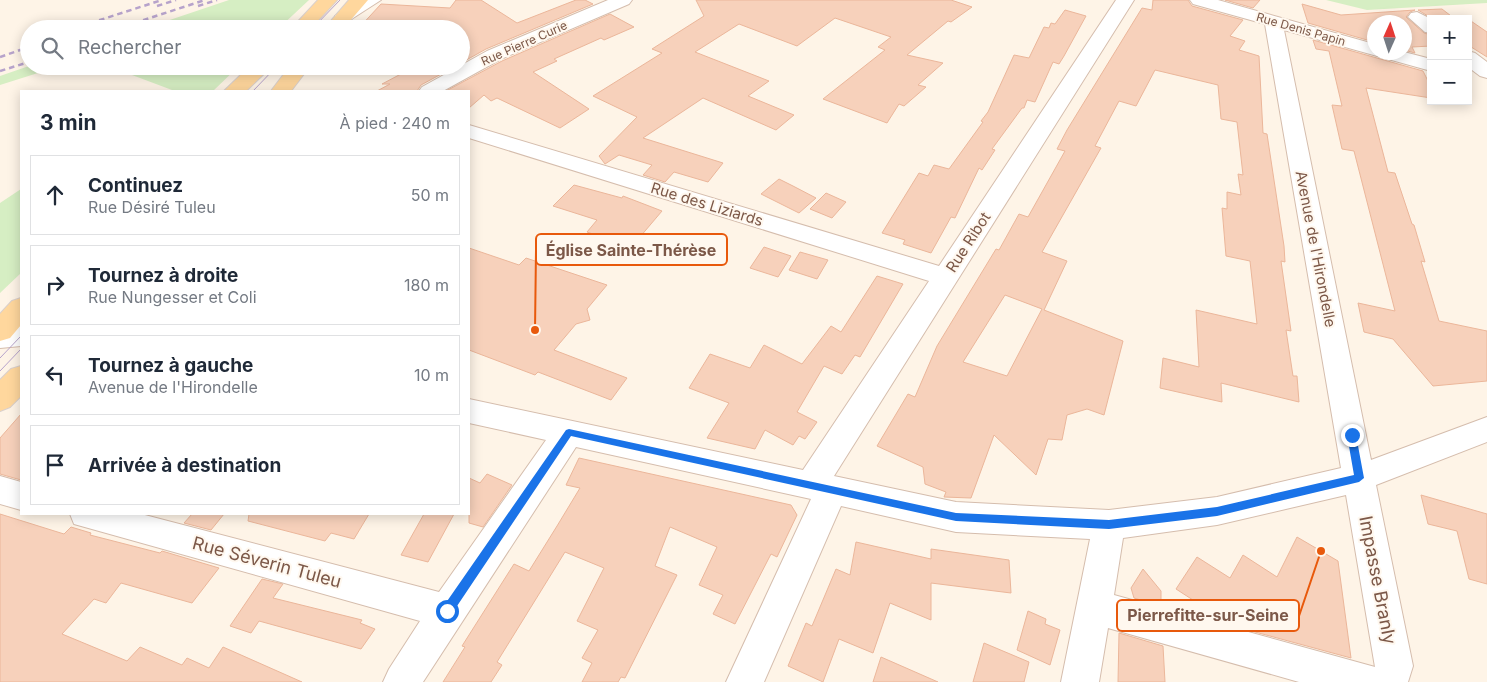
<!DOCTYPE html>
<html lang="fr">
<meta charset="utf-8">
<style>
body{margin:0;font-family:Inter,sans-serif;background:#f2f2f3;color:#1f2937}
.controls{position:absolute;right:15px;top:15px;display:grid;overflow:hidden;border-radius:0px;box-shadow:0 2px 12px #0003}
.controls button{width:45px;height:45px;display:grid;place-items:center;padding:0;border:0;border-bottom:1px solid #e0e1e3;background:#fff;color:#1f2937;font:25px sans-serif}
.compass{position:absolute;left:1367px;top:15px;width:45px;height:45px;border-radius:50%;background:#fff;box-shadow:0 2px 12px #0003;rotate:3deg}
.stop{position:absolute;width:15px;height:15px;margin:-11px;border:4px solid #1a73e8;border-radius:50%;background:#fff}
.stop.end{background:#1a73e8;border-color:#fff;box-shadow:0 1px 5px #0008}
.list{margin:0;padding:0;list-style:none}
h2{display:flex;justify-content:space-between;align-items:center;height:65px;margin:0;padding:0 20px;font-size:21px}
h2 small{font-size:16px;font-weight:400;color:#747a83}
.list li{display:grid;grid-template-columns:32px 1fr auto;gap:15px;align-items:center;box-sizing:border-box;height:80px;margin:0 10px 10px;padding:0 10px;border:1px solid #e0e1e3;border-radius:0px}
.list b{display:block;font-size:19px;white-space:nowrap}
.list p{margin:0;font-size:16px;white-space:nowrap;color:#747a83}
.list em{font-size:16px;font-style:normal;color:#747a83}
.icon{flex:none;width:28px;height:28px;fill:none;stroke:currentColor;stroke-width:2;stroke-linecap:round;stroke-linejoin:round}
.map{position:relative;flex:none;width:1487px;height:682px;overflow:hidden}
.search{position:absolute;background:#fff;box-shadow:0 2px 12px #0003;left:20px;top:20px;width:450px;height:55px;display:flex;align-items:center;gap:12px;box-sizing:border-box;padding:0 18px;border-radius:28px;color:#747a83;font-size:19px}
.panel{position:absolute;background:#fff;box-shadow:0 2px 12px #0003;left:20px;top:90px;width:450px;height:425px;border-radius:0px}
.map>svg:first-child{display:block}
.green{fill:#d6eec3}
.building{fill:#f7d1bb;stroke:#ebb69a;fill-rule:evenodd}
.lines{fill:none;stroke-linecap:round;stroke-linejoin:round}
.minor-casing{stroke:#d5bdad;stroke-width:2}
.primary-casing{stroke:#dad0cc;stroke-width:2}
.minor{fill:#fff;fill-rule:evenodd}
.primary{fill:#ffd79d;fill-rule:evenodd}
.tram{stroke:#b7a3cb;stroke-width:1}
.rail{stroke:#b7a3cb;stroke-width:2.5;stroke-dasharray:5.5 4;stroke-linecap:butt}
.route{fill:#1a73e8}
.labels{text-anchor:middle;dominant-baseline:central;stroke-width:4;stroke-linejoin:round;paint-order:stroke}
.far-street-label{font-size:12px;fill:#7c5848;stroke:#fff8ef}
.street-label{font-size:15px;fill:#7c5848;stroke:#fff8ef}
.near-street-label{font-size:18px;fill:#7c5848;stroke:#fff8ef}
.leader{fill:none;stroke:#e8590c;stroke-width:2}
.callout-dot{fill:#e8590c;stroke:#fff8ef;stroke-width:2}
.callout{fill:#fff8ef;stroke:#e8590c;stroke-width:2}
.callout-label{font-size:16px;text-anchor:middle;font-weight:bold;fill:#7c5848}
</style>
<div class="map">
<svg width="1487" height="682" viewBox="0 0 1487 682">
<rect width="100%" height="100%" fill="#fef4e7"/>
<path class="green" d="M229,0H309L278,29H143Z
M1326,0H1487V3L1367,10Z
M29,66H60L0,85V76Z
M108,66H239L213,91H170L172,90Z
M21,189V273L0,293V203Z"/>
<path class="building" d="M456,0H481L517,23L576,0H585L593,4L486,49L461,63V29H358L381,4L450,8Z
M696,0H951L972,7L951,22L948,21L907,55L943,63L918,85L926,87L904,106L899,104L887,123L823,99L885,50L878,47L891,37L835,18L797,46L739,24L695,52L769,81L748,96L794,115L776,130L703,98L643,138L723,163L708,182L674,172L665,182L643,175L652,165L619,155L605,164L599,156L637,117L593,96L662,53L652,49L704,16Z
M1153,0H1188L1192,6L1243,20L1230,36L1245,41L1239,50L1259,56L1263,133L1267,134L1284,246L1285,262L1281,261L1291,331L1286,330L1293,376H1297L1299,402L1221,383L1222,402L1160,388L1163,358L1199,367L1196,310L1257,324L1250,261L1226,256L1222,208L1227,209V192L1241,195L1238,174L1243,175L1237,122L1221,119L1218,85L1155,70L1136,106L1119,101L1095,146L1101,148L1042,252L1067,261L1044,310L1123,341L1104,415L1087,409L1067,415L1062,440L1048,439L1036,475L994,435L971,498L944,497L946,492L925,484L923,467L877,446L908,394L915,397L937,346L996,249L999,250L1019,214L1028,217L1065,151L1057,149L1067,130L1142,8L1152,10ZM1005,295L1042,309L1007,376L963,362Z
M1225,0H1260L1253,8Z
M1302,4L1341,15L1415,10L1410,12L1406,17L1424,33L1431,35V46L1412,47L1415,53L1404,50V22H1374V42L1308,23Z
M1442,9L1455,19H1433L1418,10Z
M1065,10L1086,16L1064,56L1059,64L1053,62L1035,102L1027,100L1024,108H1022L992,149L995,150L982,170L979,168L955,218L951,217L931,253L903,244L905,240L882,233L919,173L928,176L934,165L949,169L983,122L981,121L988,112L1014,55L1029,58L1044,27L1049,28L1051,23L1055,24Z
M610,14L634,27L604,40L601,38L554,59L557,61L533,72L589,109L560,128L497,98L491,101L484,95L469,108V91H446L502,61Z
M1468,19L1487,32V57L1468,45Z
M1313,40L1423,71L1431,87V98L1366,88L1388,172L1395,173L1412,224L1414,225L1425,262L1421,261L1439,321L1487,331V381L1433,386L1393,339L1364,332L1358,303L1395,311L1354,151L1342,149L1332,105L1342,106L1329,51L1316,49Z
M416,66H456L421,85L417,91H377L390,84H382Z
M779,179L793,186L816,198L799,213L761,194Z
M574,185L622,198L623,196L662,211L634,244L631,243L629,246L587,232L597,220L553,206Z
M826,193L846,202L832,218L810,209Z
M764,247L791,256L778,277L750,268Z
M469,248L519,265L526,258L607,285L587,309L590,320L576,324L554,350L627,378L611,400L538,372L535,375L469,350Z
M800,252L828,260L817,279L789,270Z
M877,276L903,284L860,357L855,355L842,374L824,366L797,412L817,422L805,439L799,436L793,445L765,430L755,449L707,438L729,403L689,388L710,354L750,368L764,345L802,364L831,326L841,332Z
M21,414V480L0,474V438Z
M579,458L791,505L797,515L777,557L771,554L735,624L713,614L723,595L699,585L717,547L670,527L655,566L677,575L625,678L621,677L618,682H582L592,663L582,658L598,630L577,621L604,568L565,552L497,662L502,665L491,682H443L465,647L462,646L514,564L529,571L557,526L580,488L566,485Z
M487,474L512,485L483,527L469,523V478L480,483Z
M1421,495L1487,514V584L1469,579L1457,531L1428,524Z
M0,514L64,534L71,527L91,533L90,535L160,553L162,551L219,568L192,603L121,583L106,603L94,599L62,634L127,661L140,647L182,665L187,658L209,668L223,647L302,682H0Z
M192,514H224L211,530L184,523Z
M249,514H369L354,539L331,533L325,541L248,521Z
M424,514H454L428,562L401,555Z
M1297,537L1338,561L1351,658L1233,626L1176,589L1197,557L1230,578L1243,555L1277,577Z
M856,542L931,559V549L1009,560L1011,593L931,583V620L890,603L873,653L839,639L823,682L788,666L806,623L812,626L836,569L850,575Z
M1143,569L1161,591V606L1134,598L1131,588Z
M262,579L283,584L273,598L362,620L360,623L375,629L361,649L259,621L251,633L230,626Z
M1028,611L1046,619L1045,624L1060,630L1050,665L1017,650Z
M1119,633L1163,646L1165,682H1118Z
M984,643L1029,662L1024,682H973Z
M881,657L938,682H873Z"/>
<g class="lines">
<g class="minor-casing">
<path id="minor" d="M359,0H381L350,20H338L335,16Z
M608,0H632L629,4L501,59L443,91H419L422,87L487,51Z
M1116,0H1134L834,476L956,502L1109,510L1217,497L1341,468L1265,24L1193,4L1190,0H1218L1374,44V52H1404L1431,59V71L1284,30L1371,460L1487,417V442L1376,485L1413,666L1408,682H1299L1108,628L1099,682H1061L1090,539L956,532L841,506L764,682H726L811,499L576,447L423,682H383L389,669L420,621L74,524L70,514H141L439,592L546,440L469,423V399L803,470L929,281L469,138V125L939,266ZM1346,495L1375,667L1114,595L1123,538L1217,525Z
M1417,12L1431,19V33L1425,32L1408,17L1411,13Z
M1468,51L1475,53L1487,62V78L1480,76L1468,67Z
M21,326V346L0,348V328Z
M0,476L21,482V510L0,504Z"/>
</g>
<g class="primary-casing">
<path id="primary" d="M318,0H337L310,29H291Z
M349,0H368L343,29H324Z
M250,66H272L246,91H224Z
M290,66H310L291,91H271Z
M21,298V325L10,338L0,341V314L12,301Z
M21,366V396L10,407L0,411V380L11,369Z"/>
</g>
<use href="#minor" class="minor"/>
<use href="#primary" class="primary"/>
<path class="tram" d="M312,29L340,0
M253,91L277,66
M0,358L21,336
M0,371L21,349"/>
<path class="rail" d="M157,6L176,0
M198,6L217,0
M72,29L162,0
M116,29L205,0
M0,57L29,47
M0,71L29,62"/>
</g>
<path class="route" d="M569,429L956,513L1109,520L1217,507L1354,475L1347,435L1352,431L1356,435L1364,478L1359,482L1217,516L1109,529L956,521L571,436L451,615H443V607L566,430Z"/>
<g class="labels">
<g class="far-street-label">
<text transform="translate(1301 29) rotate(16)">Rue Denis Papin</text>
<text transform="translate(524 43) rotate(-24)">Rue Pierre Curie</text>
</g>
<g class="street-label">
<text transform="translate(707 204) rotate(17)">Rue des Liziards</text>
<text transform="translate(968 242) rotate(-57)">Rue Ribot</text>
<text transform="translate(1316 249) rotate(79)">Avenue de l'Hirondelle</text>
</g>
<g class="near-street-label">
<text transform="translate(267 562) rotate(15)">Rue Séverin Tuleu</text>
<text transform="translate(1378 580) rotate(79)">Impasse Branly</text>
</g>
</g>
<path class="leader" d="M535 330L536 250M1321 551L1299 616"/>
<g class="callout-dot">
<circle cx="535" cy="330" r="5"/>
<circle cx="1321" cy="551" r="5"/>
</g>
<g class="callout">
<rect x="536" y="234" width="191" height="31" rx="5"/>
<rect x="1117" y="600" width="182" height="31" rx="5"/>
</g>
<g class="callout-label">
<text x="631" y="256">Église Sainte-Thérèse</text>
<text x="1208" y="621">Pierrefitte-sur-Seine</text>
</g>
</svg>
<div class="controls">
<button>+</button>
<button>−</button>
</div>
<svg class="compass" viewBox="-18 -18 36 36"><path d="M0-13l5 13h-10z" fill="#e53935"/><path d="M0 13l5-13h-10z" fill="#747a83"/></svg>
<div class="stop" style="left:447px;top:611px"></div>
<div class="stop end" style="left:1352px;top:435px"></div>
<div class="search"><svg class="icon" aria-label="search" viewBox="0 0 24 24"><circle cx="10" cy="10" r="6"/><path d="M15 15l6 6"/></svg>Rechercher</div>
<section class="panel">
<h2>3 min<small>À pied · 240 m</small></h2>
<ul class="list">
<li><svg class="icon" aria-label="ahead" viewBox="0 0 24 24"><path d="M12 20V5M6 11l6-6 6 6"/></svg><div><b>Continuez</b><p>Rue Désiré Tuleu</p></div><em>50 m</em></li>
<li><svg class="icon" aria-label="right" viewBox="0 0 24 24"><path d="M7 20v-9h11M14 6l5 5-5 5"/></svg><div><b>Tournez à droite</b><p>Rue Nungesser et Coli</p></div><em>180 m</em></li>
<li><svg class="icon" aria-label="left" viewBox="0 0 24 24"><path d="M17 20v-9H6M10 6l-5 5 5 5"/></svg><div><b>Tournez à gauche</b><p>Avenue de l'Hirondelle</p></div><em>10 m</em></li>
<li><svg class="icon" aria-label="arrive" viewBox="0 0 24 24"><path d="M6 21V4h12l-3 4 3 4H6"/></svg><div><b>Arrivée à destination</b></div></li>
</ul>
</section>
</div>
